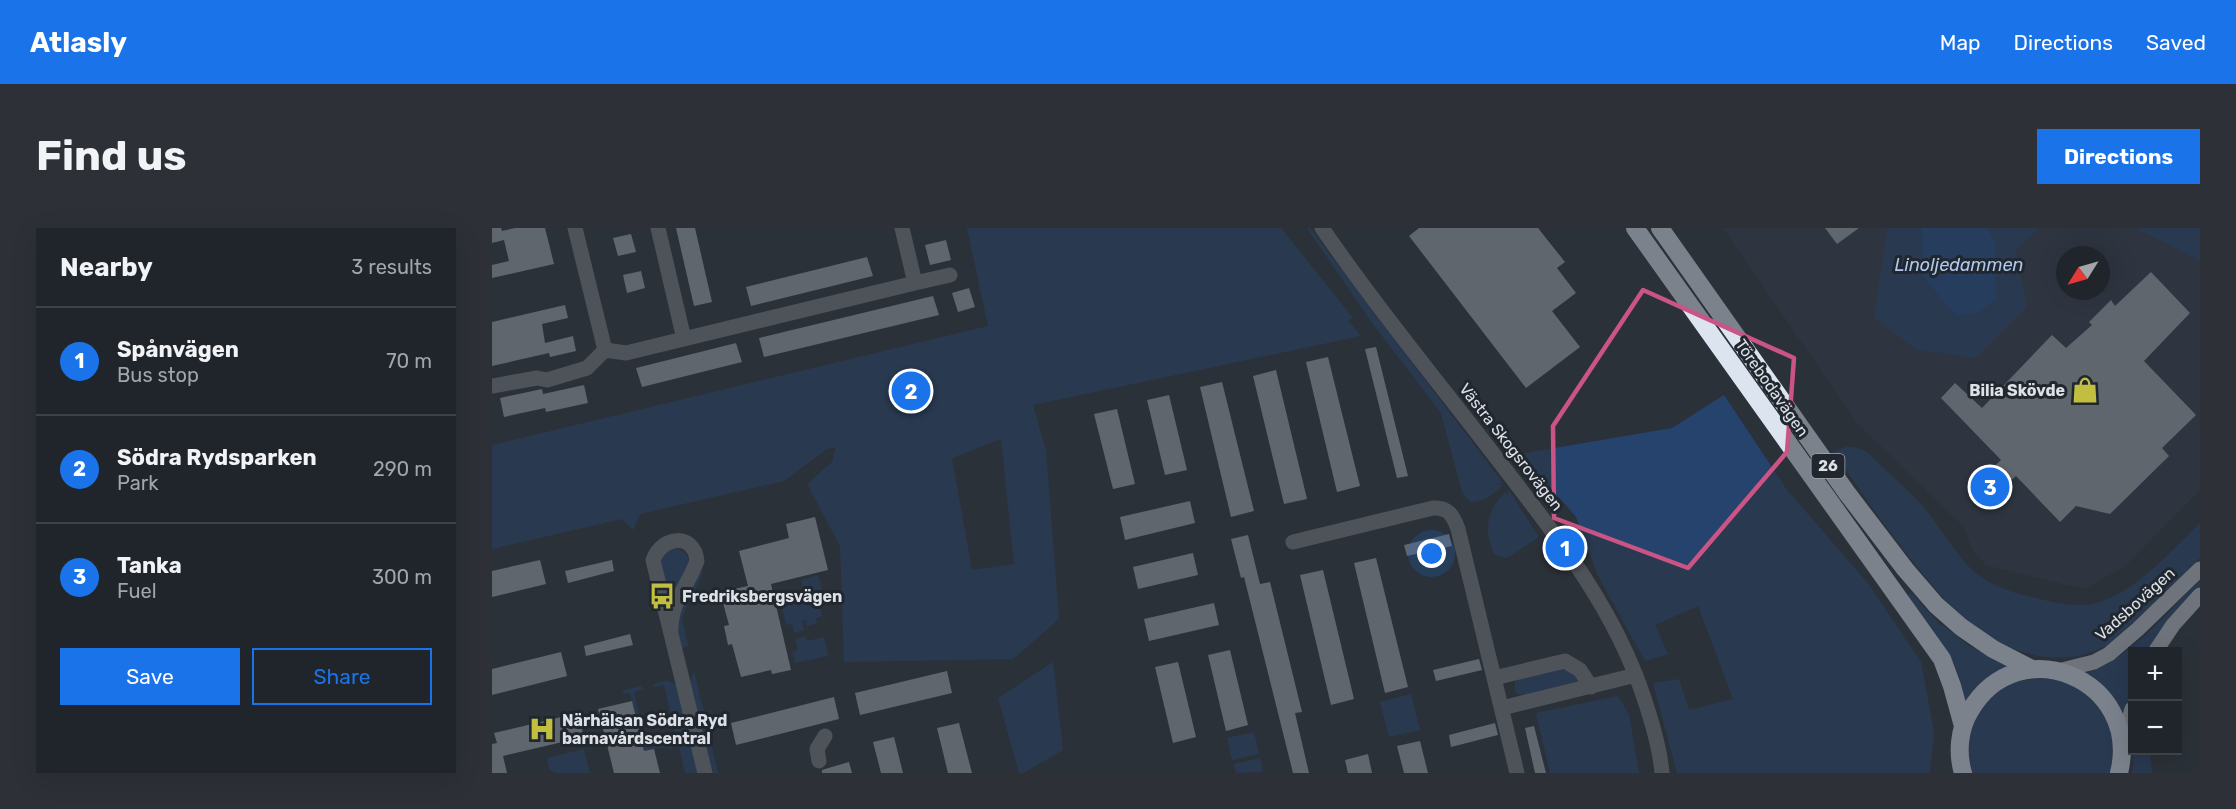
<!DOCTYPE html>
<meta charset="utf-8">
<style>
body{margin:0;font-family:Rubik,sans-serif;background:#2d3137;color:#f1f3f6}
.controls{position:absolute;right:18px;bottom:18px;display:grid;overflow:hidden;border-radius:0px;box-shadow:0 6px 24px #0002}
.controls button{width:54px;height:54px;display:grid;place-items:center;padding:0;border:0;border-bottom:2px solid #3d4247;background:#20252b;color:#f1f3f6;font:30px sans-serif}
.compass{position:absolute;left:1564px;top:18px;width:54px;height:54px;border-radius:50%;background:#20252b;box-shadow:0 6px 24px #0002;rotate:233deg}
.you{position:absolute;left:940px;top:326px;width:21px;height:21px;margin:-15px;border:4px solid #fff;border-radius:50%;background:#1a73e8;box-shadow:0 0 0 9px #1a73e833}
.badge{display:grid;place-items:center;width:39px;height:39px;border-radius:50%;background:#1a73e8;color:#fff;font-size:20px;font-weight:700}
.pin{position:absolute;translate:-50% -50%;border:3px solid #fff;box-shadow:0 2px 6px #0006}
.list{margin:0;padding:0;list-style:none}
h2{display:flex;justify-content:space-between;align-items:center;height:78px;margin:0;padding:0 24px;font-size:26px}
h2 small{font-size:20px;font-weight:400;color:#a2a5a9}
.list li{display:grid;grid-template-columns:39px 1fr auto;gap:18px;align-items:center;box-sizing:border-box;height:108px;padding:0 24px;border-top:2px solid #3d4247}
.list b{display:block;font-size:22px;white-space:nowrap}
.list p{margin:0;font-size:20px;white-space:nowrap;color:#a2a5a9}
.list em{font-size:20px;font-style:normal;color:#a2a5a9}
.actions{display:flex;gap:12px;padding:18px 24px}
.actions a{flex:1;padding:14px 0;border:2px solid #1a73e8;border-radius:0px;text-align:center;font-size:21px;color:#1a73e8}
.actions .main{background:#1a73e8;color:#fff}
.map{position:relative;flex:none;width:1708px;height:545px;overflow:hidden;border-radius:0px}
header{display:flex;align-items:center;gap:36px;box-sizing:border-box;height:84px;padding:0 30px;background:#1a73e8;color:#fff}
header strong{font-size:28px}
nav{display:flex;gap:33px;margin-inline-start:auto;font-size:21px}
.intro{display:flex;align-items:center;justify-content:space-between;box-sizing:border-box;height:144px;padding:0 36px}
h1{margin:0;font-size:42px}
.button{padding:15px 27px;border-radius:0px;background:#1a73e8;color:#fff;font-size:21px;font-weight:700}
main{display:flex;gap:36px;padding:0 36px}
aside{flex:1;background:#20252b;border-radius:0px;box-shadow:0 6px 24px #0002}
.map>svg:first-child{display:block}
.built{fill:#313b49;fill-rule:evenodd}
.green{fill:#26436d;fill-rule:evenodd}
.water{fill:#1f4c8c}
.building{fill:#9fa6b0}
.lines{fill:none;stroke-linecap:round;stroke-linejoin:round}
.minor{stroke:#787b80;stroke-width:15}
.major{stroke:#c0c6cf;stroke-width:15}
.highway{stroke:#dce4ef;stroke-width:18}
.marked{fill:none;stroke:#ca5485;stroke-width:4.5;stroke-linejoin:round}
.labels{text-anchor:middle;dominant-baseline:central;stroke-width:6;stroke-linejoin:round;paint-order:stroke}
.shield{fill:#21272f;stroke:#a5a9af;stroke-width:1.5}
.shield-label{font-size:15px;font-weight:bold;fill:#dde1e6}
.street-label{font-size:16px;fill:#dde1e6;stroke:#21272f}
.poi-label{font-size:16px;font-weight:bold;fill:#dde1e6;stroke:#21272f;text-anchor:start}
.water-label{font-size:18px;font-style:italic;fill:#afc8ed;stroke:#21272f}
</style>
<header>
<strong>Atlasly</strong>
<nav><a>Map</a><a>Directions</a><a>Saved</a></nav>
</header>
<div class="intro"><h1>Find us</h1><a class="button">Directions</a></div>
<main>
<aside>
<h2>Nearby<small>3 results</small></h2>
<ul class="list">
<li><span class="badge">1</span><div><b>Spånvägen</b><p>Bus stop</p></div><em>70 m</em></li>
<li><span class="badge">2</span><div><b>Södra Rydsparken</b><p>Park</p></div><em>290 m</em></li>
<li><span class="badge">3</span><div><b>Tanka</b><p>Fuel</p></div><em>300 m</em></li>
</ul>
<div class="actions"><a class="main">Save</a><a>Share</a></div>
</aside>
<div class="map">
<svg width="1708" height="545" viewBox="0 0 1708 545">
<rect width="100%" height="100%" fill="#2b3139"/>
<path class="built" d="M1231,0H1395L1382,90L1423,121L1535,78L1524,23L1547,0H1644L1708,33V262L1633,338L1592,361L1494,337L1480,321L1472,299L1365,195ZM1573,27H1609V63H1573Z"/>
<path class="green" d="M475,0H789L861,90L856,92L869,108L541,177L554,222L567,391L521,431L352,434L348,318L315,256L340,234L344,219L335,221L292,253L148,286L141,302L130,291L0,321V217L496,98ZM509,211L522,336L480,342L460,230Z
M815,0H818L1011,255L1004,256L1011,257C1001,266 993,274 978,274L970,264L949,185L880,95Z
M1395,0H1430L1429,45L1452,75L1503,14L1496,0H1547L1524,23L1535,78L1483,130L1423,121L1382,90Z
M1644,0H1708V33Z
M1232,167L1295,262L1375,354L1429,434L1442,504L1438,545H1185L1161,455L1187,451L1197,482L1241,471L1206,378L1163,397L1176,426L1153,433L1105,346L1084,289L1066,268L1058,273L1028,226L1180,200Z
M1354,219C1375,218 1380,230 1395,243C1408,255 1422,268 1434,282C1449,300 1467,332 1485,346C1501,359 1525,366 1544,370C1560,374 1577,378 1594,377C1636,373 1679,323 1708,295V330L1623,412C1576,445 1516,427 1475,394C1462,384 1451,369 1440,357C1404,315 1373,269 1341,224Z
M1017,262L1047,309L1017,329L1012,330L1002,326C991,302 995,281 1014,264V269Z
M182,320C192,322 197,327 197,336L179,373L168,332L173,324Z
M209,339L210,347L190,389L196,418L190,420C180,381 191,372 209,339Z
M326,347L330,363L315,367L312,365L309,352Z
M1708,352V358L1680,388L1656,423L1640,424V462L1633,492L1593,450V445C1638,432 1675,384 1708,352Z
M1419,364L1449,398L1451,397L1477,418L1518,438L1476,476H1472L1468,453L1463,439L1415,368Z
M323,371L327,374L330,388L324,390L325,395L315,398L314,392L310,393L312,402L302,405L300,396L294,397L290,379Z
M313,409L315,413L332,409L336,428L303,435L300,424L306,422L303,411Z
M561,434L571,522L531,545H527L506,470Z
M1072,439L1091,453L1033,467L1025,466L1023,463V452Z
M202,442L226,545H220L198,454Z
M1554,449L1588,460L1613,487L1622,510L1619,545H1477L1474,511L1489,477L1518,455Z
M171,453H176L186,458L206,545H193L187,519L177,521L175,519L152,523L138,465L130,466L132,462L149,458L152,461L142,464L155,519L185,512L172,457L162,459V456Z
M919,466L928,502L897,509L888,474Z
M1126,468L1137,486L1147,545H1058L1044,485Z
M762,504L767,526L740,532L735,510Z
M92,521L98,545H63L57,541L55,530Z
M1642,523H1658L1660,545H1640Z
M768,530L771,544L744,545L742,536Z"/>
<path class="water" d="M1430,0H1496L1503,14L1504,71L1486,85L1467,87L1452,75L1429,45Z"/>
<path class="building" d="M0,0H9L10,3L23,0H53L62,36L0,50V37L17,33L12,12L0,15Z
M184,0H203L220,74L202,78Z
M927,0H1046L1073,34L1065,40L1084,65L1060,83L1088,119L1034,160L917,8Z
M1333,0H1367L1345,16Z
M139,6L144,24L126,28L121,10Z
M454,12L459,32L438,37L433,17Z
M375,29L381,48L259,78L254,59Z
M149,43L153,60L135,65L131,47Z
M1659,44L1698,85L1652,133L1704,187L1670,220L1677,228L1618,286L1584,278L1568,294L1524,248L1493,276L1478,260L1509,232L1449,170L1463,155L1490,180L1560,107L1574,120L1600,97L1597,94L1619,72L1623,78Z
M477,60L483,79L466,84L460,65Z
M441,68L447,87L272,129L267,110Z
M73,77L76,90L50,96L53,115L81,108L84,123L58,129L57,125L0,138V94Z
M244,115L250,134L150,159L144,140Z
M884,119L916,248L905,250L873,121Z
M836,129L868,258L845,264L814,134Z
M784,142L815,271L792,276L761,148Z
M730,154L762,283L739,289L708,159Z
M92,157L96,175L54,184L53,180L12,189L8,170L50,161L51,166Z
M677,167L695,242L673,247L655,172Z
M625,181L643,256L621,261L602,186Z
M698,273L703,295L633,312L628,289Z
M323,289L336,342L279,356L299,442L280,446L279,442L249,449L240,416L236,417L232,398L237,397L228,364L256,358L247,323L297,310L294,296Z
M957,306L960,318L915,328L912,317Z
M756,307L768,356L778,354L810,484L803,485L817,545H801L752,349L749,350L739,311Z
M701,325L706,347L646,361L641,339Z
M884,330L916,459L893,465L862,335Z
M48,332L54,356L0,369V343Z
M120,332L122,343L76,355L73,343Z
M831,342L862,471L839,477L808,347Z
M722,375L727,397L657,413L652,391Z
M138,406L141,417L94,428L92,418Z
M738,422L756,497L734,503L716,427Z
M69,424L75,448L0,467V441Z
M987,431L990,442L944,453L941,442Z
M686,434L704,509L681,515L663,439Z
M455,443L460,465L368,487L363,465Z
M342,469L347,491L244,517L239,495Z
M140,473L152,523L162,521L168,545H122L106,481Z
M86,485L92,509L11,528L15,545H0V516L5,515L2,505Z
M467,495L480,545H456L445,500Z
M1003,495L1006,507L959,519L957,507Z
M1042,498L1054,545H1043L1033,500Z
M402,509L411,545H389L381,514Z
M928,513L936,545H912L905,518Z
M876,526L880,545H856L853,532Z
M357,534L360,545H330V542L333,541Z"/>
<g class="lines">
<path class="minor" d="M83,0L113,122
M166,0L192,111
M830,0C885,80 947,155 1006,232C1064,307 1122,379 1152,470C1160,494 1168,520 1170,545
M423,55L458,47
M113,122L134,125L423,55L410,0
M0,158L45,150L55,152L95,140L113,122
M801,314L941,280C956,279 961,287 966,301L1025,545
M179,405C178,374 195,360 205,333C202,305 170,307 161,332L213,545
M1002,450L1073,433L1088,442L1099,459
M1010,480L1144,447
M327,533L325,521L333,508"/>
<path class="major" d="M1663,424L1681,397L1708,367
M1566,443L1602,434L1617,426L1646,401L1708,341
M1630,515L1640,481"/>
<path class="highway" d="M1143,0L1450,431L1460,458L1471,498
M1168,0L1355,265L1413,341L1444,377L1469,399L1501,421L1540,441
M1471,545C1465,525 1467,501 1478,483C1526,400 1650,451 1627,545"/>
</g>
<path d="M0 0H1708V545H0ZM1151,62L1302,130L1295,224L1196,340L1062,290L1061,198Z" fill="#2b3139" fill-opacity=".55" fill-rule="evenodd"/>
<path class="marked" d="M1151,62L1302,130L1295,224L1196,340L1062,290L1061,198Z"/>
<defs>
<g id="shop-bare" transform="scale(2.07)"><path d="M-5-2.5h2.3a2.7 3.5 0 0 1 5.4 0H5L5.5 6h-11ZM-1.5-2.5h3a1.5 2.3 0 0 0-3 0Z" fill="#c1be40" stroke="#21272f" stroke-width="2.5" paint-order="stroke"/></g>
<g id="bus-bare" transform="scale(2.07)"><path d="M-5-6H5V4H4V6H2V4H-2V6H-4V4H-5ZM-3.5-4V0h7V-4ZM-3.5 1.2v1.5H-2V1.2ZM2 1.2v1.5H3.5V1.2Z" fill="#c1be40" stroke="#21272f" stroke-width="2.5" paint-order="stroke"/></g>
<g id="hospital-bare" transform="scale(2.07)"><path d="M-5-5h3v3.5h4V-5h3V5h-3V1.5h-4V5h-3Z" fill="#c1be40" stroke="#21272f" stroke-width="2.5" paint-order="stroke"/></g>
</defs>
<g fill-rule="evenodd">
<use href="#shop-bare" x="1593" y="162"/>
<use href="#bus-bare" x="170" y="368"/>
<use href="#hospital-bare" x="50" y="501"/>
</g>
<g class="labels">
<rect class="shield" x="1319.5" y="226" width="33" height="24" rx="4.5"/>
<g class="shield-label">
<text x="1336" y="238">26</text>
</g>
<g class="street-label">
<text transform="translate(1280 160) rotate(55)">Törebodavägen</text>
<text transform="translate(1019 219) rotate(52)">Västra Skogsrovägen</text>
<text transform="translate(1643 376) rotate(-42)">Vadsbovägen</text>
</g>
<g class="poi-label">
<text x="1573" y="162" text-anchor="end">Bilia Skövde</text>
<text x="190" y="368">Fredriksbergsvägen</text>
<text x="70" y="492">Närhälsan Södra Ryd<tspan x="70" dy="18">barnavårdscentral</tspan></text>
</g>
<g class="water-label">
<text x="1467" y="37">Linoljedammen</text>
</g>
</g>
</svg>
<div class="controls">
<button>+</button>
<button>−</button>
</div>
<svg class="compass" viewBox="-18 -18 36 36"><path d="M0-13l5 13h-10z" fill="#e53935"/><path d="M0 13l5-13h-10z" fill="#a2a5a9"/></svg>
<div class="you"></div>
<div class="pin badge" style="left:1073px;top:320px">1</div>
<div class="pin badge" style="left:419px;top:163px">2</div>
<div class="pin badge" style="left:1498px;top:259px">3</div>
</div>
</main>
